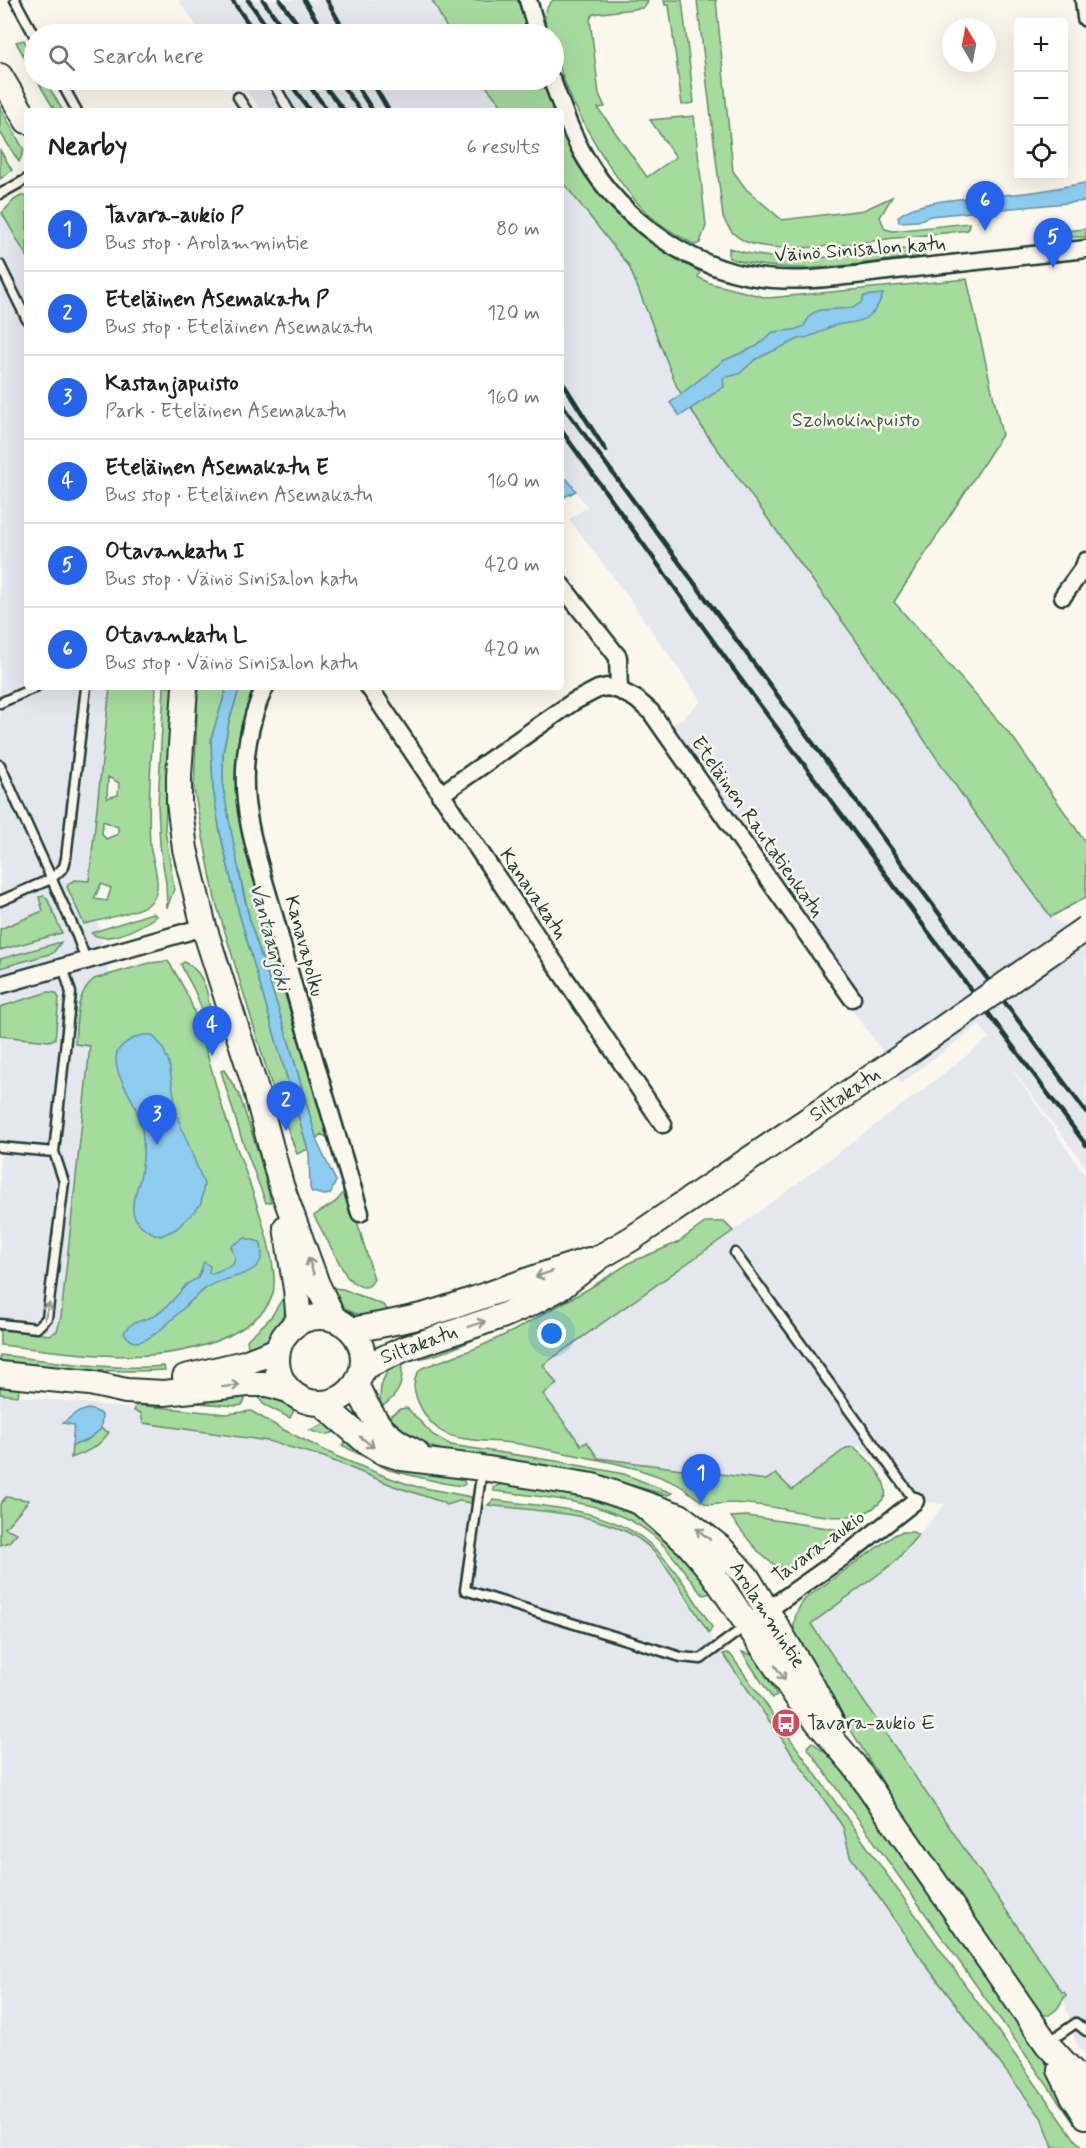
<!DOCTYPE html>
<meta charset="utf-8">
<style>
body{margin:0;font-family:Mynerve,sans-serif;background:#f6f6f6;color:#202124}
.controls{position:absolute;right:18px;top:18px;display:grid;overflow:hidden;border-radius:6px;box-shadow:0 6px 24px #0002}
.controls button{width:54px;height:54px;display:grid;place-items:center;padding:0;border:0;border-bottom:2px solid #e0e0e0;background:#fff;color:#202124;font:30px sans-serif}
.compass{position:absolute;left:942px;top:18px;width:54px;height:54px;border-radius:50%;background:#fff;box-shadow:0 6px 24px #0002;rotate:350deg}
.you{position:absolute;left:552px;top:1334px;width:21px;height:21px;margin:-15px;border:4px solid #fff;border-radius:50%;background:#1a73e8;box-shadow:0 0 0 9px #1a73e833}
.badge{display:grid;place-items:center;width:39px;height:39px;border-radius:50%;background:#2563eb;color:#fff;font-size:20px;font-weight:700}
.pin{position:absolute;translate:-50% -50px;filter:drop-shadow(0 2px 3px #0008)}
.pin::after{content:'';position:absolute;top:32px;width:21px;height:18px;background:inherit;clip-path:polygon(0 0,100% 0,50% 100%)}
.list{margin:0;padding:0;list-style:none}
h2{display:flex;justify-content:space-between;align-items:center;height:78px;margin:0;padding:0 24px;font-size:26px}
h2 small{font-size:20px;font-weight:400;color:#757577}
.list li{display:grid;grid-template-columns:39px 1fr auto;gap:18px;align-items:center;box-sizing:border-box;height:84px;padding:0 24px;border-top:2px solid #e0e0e0}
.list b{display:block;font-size:22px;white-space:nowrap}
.list p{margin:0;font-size:20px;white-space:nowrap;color:#757577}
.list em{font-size:20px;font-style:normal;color:#757577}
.icon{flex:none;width:33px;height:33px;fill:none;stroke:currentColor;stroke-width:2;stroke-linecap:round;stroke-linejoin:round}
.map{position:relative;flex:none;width:1086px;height:2148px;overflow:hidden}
.search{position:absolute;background:#fff;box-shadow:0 6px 24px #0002;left:24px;top:24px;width:540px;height:66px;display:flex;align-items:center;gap:15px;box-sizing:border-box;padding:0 21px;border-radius:33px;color:#757577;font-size:22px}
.panel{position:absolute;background:#fff;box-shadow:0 6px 24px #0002;left:24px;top:108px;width:540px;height:582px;border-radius:6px}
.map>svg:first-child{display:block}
.built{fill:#e5e7ee}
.green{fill:#a6db9e;stroke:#628c69;stroke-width:1.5;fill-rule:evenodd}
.water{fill:#8ecdef;stroke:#6293a4;stroke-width:1.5}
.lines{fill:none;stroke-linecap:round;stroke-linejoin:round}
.lane-casing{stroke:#1f3d34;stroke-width:13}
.street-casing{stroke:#1f3d34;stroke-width:21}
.secondary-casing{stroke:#1f3d34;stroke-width:28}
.lane{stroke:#fbf7ec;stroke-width:8}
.street{stroke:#fbf7ec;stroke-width:16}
.secondary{stroke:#fbf7ec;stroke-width:24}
.rail{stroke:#1f3d34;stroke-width:4.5}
.secondary-bridge-casing{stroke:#1f3d34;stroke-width:28;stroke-linecap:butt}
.secondary-bridge{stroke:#fbf7ec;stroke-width:24}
.oneway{stroke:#8d9a90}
.labels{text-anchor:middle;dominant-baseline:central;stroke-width:5;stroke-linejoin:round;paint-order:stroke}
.street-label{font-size:20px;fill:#1f3d34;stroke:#fbf7ec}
.park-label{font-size:20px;fill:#3a5d49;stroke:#fbf7ec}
.poi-label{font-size:20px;fill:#1f3d34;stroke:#fbf7ec;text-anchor:start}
.water-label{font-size:21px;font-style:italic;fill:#355a59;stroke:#fbf7ec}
</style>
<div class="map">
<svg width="1086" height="2148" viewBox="0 0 1086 2148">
<rect width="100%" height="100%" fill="#fbf7ec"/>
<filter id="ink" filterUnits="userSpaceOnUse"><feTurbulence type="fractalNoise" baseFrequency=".0167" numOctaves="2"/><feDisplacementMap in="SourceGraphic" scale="12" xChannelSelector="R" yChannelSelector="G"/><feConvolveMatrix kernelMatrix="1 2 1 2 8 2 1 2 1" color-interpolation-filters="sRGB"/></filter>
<g filter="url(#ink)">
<path class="built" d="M178,0H432L450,34H203Z
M238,80H481L506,111H262Z
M561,180L629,266L677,387L705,432L853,636L973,811L1051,917L1086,938V1167L1006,1061L1086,1176V2056L1077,2046L1062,1993L811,1623L895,1562L945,1504L915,1501L860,1445L792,1490L598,1458L587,1442L581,1446L542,1394L556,1384L543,1365L611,1316L701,1255L933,1082L989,1038L979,1025L901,1083L880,1048L657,739L667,727L682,719L701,701L626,594L569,519L587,507L561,470Z
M0,210L27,257V687H110L89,882L109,974L94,979L87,985L75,1044L90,1045L61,1317L57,1331L50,1335L0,1329Z
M0,1394L120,1407L141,1413L143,1423L268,1441L324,1457L394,1486L439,1501L447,1505L459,1501L579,1517L618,1527L637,1539L652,1550L676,1584L729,1664L873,1869L1072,2148H0Z"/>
<path class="green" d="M432,0H518L528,34H450Z
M553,0H648L647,4L642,8L593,14L590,19L599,94L605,107L598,108L647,177L676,157L650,120L694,116L706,226L700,243L695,245C677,235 660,226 645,211C610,176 554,84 554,34H548C544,22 542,10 553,0Z
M664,0H682L694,103L682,105L669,5H665Z
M697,0H716L733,171L746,189L782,220L864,210L892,197L880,217L885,229L893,231L969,223L968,230C944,233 919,236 895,238C856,243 779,256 744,241C734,236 727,227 723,217Z
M24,40L34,60V75L16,42Z
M37,80H45L63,111H55Z
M481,80H543L555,111H506Z
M0,107L24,150L19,162L0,132Z
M561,125L638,230L665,253L700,272L698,277L709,283L768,298L967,279L1002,435L894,602L1014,739L1086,843V897L1051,917L973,811L853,636L705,432L677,387L629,266L561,180Z
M0,150L12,170L0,179Z
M21,196H27V257L2,213L14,200Z
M1086,229V237H1051V232Z
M926,247V252L922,256C859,263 791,278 729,258V248C792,270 862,251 926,247Z
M110,687H156C153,739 147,792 150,845C152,861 165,889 150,903C141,911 98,921 84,924L67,887L69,883L75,880L89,881ZM108,777L119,783L118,795L107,798ZM103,821L118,827V834L106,839L102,834ZM101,884L111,888L107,901L94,899Z
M164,687H172L165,829L174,889L167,908L166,883L160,846L158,804Z
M198,687H227L211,739L213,788L220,832L239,913L308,1149L297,1154L273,1090L215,899L194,790Z
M240,687H254C244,713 237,739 237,767C236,801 245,837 252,871C272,962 303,1050 330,1139L321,1134L317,1140L288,1039L251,925L228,822L223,788V753L229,721Z
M44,896L47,898L62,933L0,950V929L43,911L39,897Z
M152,913L157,916C142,926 107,946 91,933Z
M61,942L53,953L0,968V959Z
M168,961C175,972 182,984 188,996C207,1041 214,1090 232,1135C244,1168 281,1261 273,1293C269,1309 255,1320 241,1329C171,1371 77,1353 0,1345V1329L50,1335L57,1331L61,1317L90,1046L75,1044C77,1022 75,994 94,979L149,963Z
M184,962C211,974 209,1009 213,1034C204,1021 201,1004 194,990C190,981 184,973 181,964Z
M48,992L56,993L59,998L55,1039L49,1041L0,1036V1007Z
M224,1070L239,1094L260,1158L271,1202L266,1203L241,1137L221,1071Z
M345,1189L353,1207L374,1279C367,1294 356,1285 347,1277L314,1216C326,1206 338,1205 345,1189Z
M706,1222H724L733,1231L543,1365L557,1384L543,1394L581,1445L587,1442L598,1458L766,1480L776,1474L792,1490L846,1448L854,1447C866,1457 889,1479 885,1496C860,1535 794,1508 757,1505C748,1504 739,1503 730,1503C723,1503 714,1506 707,1504C697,1500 687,1489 677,1484C651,1472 623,1464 595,1459C570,1454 544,1449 519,1444C496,1440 458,1443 439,1430C423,1417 403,1384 422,1368L479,1347L513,1331L590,1288L631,1262L677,1243Z
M334,1288L343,1289L383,1305L388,1310L390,1316C358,1318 346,1315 327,1289Z
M286,1295C291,1318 266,1343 249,1354L247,1340C254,1332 262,1327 269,1319C276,1312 279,1301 286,1295Z
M493,1331C477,1338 429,1362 413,1358Z
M0,1355C54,1361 109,1371 164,1366L165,1370C109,1373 55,1369 0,1363Z
M401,1359C404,1382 401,1394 381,1407C378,1386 383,1371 401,1359Z
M0,1384L13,1385L19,1389L18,1396L0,1394Z
M243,1391L245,1400L242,1405L237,1406L157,1400Z
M255,1391L274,1397L294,1410L290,1418L263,1404Z
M136,1405L226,1414L251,1411L280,1428L338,1457L387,1477L414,1486L471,1497L472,1503L459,1501L447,1505L439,1501L394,1486L324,1457L268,1441L143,1423L141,1413L134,1411Z
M407,1408L433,1435L451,1445L556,1461L624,1474L672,1493L668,1495L585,1473L450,1453L412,1440L386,1418L400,1409Z
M331,1421L340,1429C328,1436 323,1436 310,1430Z
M101,1429L109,1432C99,1447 87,1452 71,1458L72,1446L87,1440Z
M349,1439L456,1477L464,1481L465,1484L462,1486L443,1483L389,1470L342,1445Z
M504,1483C566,1493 630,1498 676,1546C690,1560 701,1577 714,1592L704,1595L699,1591C686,1574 674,1555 659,1541C620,1502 547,1497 494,1491L493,1488Z
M6,1497L29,1500L5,1528L17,1533L9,1542L0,1545V1504Z
M493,1500C545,1507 609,1507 651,1545C676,1567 694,1599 712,1627L709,1633C693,1609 671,1569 651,1549C612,1511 539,1512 488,1505Z
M747,1516L841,1530L842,1532C828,1542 798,1569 781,1567C765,1565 741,1530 731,1517Z
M903,1532H913L918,1535L895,1562L811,1624L1062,1992H1064L1066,1995L1057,2009L1049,2015H1044L1036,2006L915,1835L794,1637C793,1622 795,1610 806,1598L896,1534Z
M742,1652L756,1656L777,1696L772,1698Z
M727,1653L731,1655L1081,2148H1053L1043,2120L928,1968L850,1856L843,1827L723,1654Z
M812,1742L839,1764L1029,2034L1079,2120L1074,2123L807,1747Z"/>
<path class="water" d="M1085,183L1086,201L930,216L918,221L899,222L898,217C917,197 996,197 1025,193C1045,191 1065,186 1085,183Z
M883,294C880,301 877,310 870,315C860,324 845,322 833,326C822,330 813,338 801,338L756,359L739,374L723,378L724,387L680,416L670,403L723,361L757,346L773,332L794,330L804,326L811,314L820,310L853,308L862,302L864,296Z
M567,479L576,491L561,499V480Z
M227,687H240L229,721L223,753V788L243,892L251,925L288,1039L318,1144L336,1181L330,1194L324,1195L312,1192L310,1188L309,1153L239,913L220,832L213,788L211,739Z
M143,1035H152L162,1046L169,1063L177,1116L204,1184L201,1204L194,1212L176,1229L161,1236C147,1232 131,1222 133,1205C133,1197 137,1190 139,1182C142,1170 144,1154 143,1141C143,1131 140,1119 136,1109C131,1094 111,1071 117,1053C121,1043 133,1038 143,1035Z
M245,1238L260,1242C263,1250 263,1261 256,1267C244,1277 226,1278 213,1284C190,1295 158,1343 135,1342C130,1341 127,1337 124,1333C130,1320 145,1321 156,1315C168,1308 177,1295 186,1285C189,1282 195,1280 198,1278L204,1262L210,1266L209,1272L211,1274L233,1265L235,1257L231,1246Z
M88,1409L96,1411L102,1415L101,1429L87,1440L72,1446L74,1425L63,1423L76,1413Z"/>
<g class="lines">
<g class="lane-casing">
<path id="lane" d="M15,0L34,35
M60,80L77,111
M274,84L289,111
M238,97L247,111
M0,194L27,179
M0,265L27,320
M0,703L36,687
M0,765L76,933L86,960
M0,901L51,879L64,867L66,858L86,687
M0,1147L54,1152
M735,1253L915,1501
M0,1324L37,1328L47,1318L64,1182L54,1152L71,993L63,966
M482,1469L465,1590L681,1657L701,1659L747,1625
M1047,2043L1076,2023L1086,2031"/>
</g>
<g class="street-casing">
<path id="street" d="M528,0L538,34
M1084,0L1086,18
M552,80C562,107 571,134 586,159C621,218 688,267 756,277C802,284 851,275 896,270C960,263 1023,256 1086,249
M561,585L618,657L619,690L636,699L651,712L852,998
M1063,596L1084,567L1086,561
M265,687C248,722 242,764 246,802C251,845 267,888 278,930C303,1025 332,1119 360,1213
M369,687L663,1124
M440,795L573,702L598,689L607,687L619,690
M0,985L204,927
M759,1616L850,1552L915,1501"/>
</g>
<g class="secondary-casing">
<path id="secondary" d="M0,76L27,121
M185,687L179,775V802L185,849L204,927L254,1083L281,1185L317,1284L334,1319
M286,1227L296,1289L299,1322
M277 1360a43 43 0 1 1 86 0a43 43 0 1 1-86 0Z
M351,1330C379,1325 406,1321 432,1313C485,1297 536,1276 589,1260
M364,1367L404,1349L502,1316L532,1303L560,1288L600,1257L631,1239L904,1055
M0,1374L90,1383L126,1391L164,1393L248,1384H268L288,1390
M185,1377L244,1363L278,1350
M356,1385C374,1420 379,1434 416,1452
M322,1404L365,1441L383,1452L402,1458L482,1468L593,1486L680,1516L721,1548L747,1577L814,1689L833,1725
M641,1503L688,1544L711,1571L798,1699L854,1765L1047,2044L1086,2086
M1060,2070L1073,2096L1086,2116"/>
</g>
<use href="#lane" class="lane"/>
<use href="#street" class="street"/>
<use href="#secondary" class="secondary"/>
<path class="rail" d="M232,0L256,34
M248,0L272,34
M263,0L287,34
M280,0L305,34
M304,0L325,34
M327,0L346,34
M288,80L310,111
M305,80L328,111
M320,80L344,111
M338,80L361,111
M353,80L373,111
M371,80L389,111
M561,380L606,451
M561,403L1086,1112
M561,430L734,670L1086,1145"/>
<g class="secondary-bridge-casing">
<path id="secondary-bridge" d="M904,1055L1086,928"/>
</g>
<use href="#secondary-bridge" class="secondary-bridge"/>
</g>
<defs><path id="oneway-shaft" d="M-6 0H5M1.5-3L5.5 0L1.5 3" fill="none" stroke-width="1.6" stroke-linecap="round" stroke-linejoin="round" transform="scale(1.5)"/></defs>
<g class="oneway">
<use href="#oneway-shaft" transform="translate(311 1266) rotate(-109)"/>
<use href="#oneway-shaft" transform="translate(544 1274) rotate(161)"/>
<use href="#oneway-shaft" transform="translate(47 1311) rotate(-76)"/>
<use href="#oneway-shaft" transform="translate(477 1324) rotate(-19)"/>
<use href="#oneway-shaft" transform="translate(231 1386) rotate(-7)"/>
<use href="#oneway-shaft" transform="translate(367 1442) rotate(38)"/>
<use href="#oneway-shaft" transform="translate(703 1534) rotate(-142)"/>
<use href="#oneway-shaft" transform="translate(780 1673) rotate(56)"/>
</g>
</g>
<defs>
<g id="bus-disc" transform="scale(1.5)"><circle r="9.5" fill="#d1495b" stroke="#fbf7ec"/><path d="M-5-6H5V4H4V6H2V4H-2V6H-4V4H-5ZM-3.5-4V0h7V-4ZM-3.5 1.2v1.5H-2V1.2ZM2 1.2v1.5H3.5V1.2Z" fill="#fff"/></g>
</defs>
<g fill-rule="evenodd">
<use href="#bus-disc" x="786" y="1723"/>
</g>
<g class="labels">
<g class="street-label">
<text transform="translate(860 250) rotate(-4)">Väinö Sinisalon katu</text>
<text transform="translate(757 827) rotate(55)">Eteläinen Rautatienkatu</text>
<text transform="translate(533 894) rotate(56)">Kanavakatu</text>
<text transform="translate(304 946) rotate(75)">Kanavapolku</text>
<text transform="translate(845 1095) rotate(-34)">Siltakatu</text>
<text transform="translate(419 1345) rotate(-20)">Siltakatu</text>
<text transform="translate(819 1547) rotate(-36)">Tavara-aukio</text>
<text transform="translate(767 1615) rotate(57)">Arolammintie</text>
</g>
<g class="park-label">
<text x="856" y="420">Szolnokinpuisto</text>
</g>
<g class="poi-label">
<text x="807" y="1723">Tavara-aukio E</text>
</g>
<g class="water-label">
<text transform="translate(270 937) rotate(75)">Vantaanjoki</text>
</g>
</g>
</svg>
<div class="controls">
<button>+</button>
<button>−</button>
<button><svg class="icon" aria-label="locate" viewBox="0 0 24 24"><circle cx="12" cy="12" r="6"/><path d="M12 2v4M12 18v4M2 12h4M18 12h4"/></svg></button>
</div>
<svg class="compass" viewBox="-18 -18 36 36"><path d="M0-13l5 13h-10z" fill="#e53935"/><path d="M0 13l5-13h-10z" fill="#757577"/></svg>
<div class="you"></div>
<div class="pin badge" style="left:701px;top:1504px">1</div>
<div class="pin badge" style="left:286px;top:1131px">2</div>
<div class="pin badge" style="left:157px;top:1145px">3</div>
<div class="pin badge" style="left:212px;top:1056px">4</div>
<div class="pin badge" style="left:1053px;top:268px">5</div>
<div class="pin badge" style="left:985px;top:231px">6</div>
<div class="search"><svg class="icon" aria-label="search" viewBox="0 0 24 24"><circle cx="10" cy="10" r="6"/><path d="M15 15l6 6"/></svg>Search here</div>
<section class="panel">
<h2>Nearby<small>6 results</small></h2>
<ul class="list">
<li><span class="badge">1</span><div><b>Tavara-aukio P</b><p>Bus stop · Arolammintie</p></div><em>80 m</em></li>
<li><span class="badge">2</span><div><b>Eteläinen Asemakatu P</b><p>Bus stop · Eteläinen Asemakatu</p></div><em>120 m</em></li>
<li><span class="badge">3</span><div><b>Kastanjapuisto</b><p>Park · Eteläinen Asemakatu</p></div><em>160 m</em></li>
<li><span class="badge">4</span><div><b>Eteläinen Asemakatu E</b><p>Bus stop · Eteläinen Asemakatu</p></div><em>160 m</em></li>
<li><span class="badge">5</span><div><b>Otavankatu I</b><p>Bus stop · Väinö Sinisalon katu</p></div><em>420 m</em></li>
<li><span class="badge">6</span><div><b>Otavankatu L</b><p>Bus stop · Väinö Sinisalon katu</p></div><em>420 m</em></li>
</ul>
</section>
</div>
